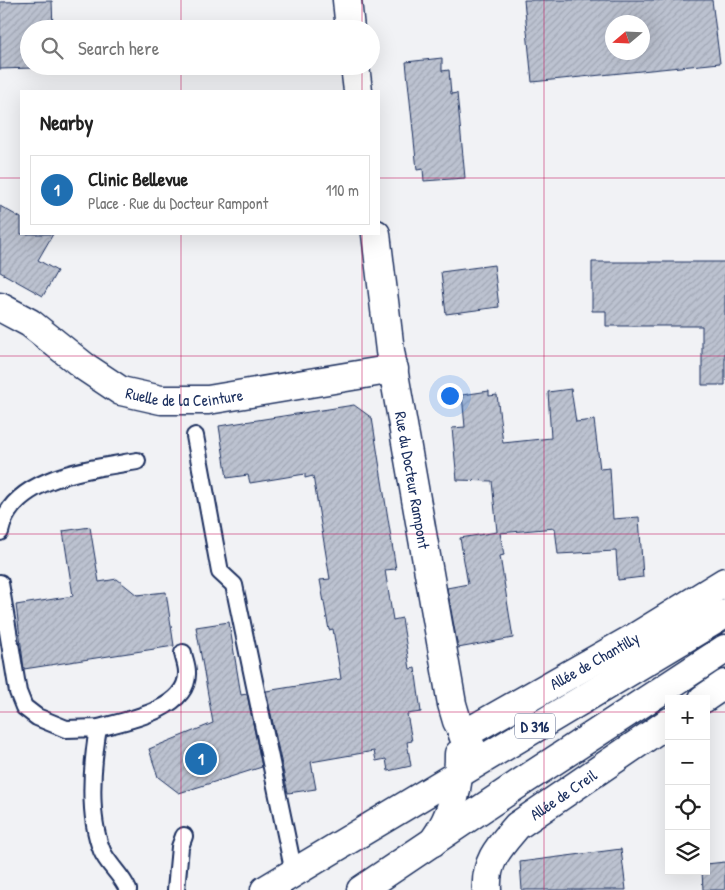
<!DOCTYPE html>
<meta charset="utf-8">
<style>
body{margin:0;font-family:"Patrick Hand",sans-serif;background:#f2f2f2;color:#222}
.controls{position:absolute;right:15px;bottom:15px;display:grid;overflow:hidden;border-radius:0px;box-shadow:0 5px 20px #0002}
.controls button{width:45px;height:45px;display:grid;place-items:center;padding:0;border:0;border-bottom:1px solid #e0e0e0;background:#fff;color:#222;font:25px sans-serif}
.compass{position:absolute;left:605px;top:15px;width:45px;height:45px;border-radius:50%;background:#fff;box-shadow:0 5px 20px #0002;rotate:251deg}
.you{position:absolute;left:449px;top:395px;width:18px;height:18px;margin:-12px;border:4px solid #fff;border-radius:50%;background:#1a73e8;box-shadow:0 0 0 8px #1a73e833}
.badge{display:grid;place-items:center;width:32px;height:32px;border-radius:50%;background:#1f6fb2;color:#fff;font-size:16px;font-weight:700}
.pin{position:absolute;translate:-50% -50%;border:2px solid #fff;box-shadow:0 1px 5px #0006}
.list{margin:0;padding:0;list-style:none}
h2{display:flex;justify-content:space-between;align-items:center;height:65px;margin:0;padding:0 20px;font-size:21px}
h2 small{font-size:16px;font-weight:400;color:#767676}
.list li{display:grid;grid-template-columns:32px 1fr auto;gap:15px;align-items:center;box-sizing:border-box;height:70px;margin:0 10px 10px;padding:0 10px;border:1px solid #e0e0e0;border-radius:0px}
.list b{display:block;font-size:19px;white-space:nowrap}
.list p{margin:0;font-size:16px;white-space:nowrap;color:#767676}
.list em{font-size:16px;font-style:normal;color:#767676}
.icon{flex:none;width:28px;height:28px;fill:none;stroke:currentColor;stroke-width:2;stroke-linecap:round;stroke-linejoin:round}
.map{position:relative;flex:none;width:725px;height:890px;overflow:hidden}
.search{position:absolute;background:#fff;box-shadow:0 5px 20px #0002;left:20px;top:20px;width:360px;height:55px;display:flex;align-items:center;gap:12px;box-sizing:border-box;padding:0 18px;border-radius:28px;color:#767676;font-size:19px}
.panel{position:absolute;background:#fff;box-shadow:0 5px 20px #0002;left:20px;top:90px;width:360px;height:145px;border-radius:0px}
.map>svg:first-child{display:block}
.building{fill:url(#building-hatch);stroke:#1b2f5e;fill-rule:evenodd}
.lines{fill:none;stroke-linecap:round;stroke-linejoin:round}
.lane-casing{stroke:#1b2f5e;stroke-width:20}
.street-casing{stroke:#1b2f5e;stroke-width:31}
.primary-casing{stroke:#1b2f5e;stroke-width:31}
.lane{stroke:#fff;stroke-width:16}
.street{stroke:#fff;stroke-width:28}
.primary{stroke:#fff;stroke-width:28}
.grid{fill:none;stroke:#c2185b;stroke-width:1;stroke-opacity:0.55}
.labels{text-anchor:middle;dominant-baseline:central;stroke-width:4.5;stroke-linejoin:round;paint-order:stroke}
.shield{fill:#fff;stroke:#5f6d8e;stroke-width:1}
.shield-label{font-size:15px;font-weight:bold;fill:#1b2f5e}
.street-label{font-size:16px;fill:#1b2f5e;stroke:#fff}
</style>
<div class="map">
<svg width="725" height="890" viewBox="0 0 725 890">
<defs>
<pattern id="building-hatch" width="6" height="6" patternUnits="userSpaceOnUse" patternTransform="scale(1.25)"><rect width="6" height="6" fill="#bcc2d0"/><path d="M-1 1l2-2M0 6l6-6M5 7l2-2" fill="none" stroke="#a1a7b5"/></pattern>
</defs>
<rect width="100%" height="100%" fill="#f1f2f5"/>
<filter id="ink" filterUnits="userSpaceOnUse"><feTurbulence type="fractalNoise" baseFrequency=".02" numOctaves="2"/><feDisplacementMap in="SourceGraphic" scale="10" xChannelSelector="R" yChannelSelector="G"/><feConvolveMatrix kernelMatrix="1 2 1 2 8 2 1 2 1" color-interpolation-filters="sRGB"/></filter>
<g filter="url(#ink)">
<path class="building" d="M524,0H712L720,63L532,82ZM612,22H642V52H612Z
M52,1L53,29H29V66L32,68L0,69V2Z
M442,58V71L449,70L451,94L457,93L465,178L424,181L423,169L417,170L406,62Z
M0,206L21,218V234H53L38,260L57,271L43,296L0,272Z
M592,262H725V385H702V326H606V311H592Z
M494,265L499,307L446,314L441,272Z
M571,389L576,422L594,420L600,469L610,468L613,519L639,517L643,577L618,580L616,551L558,554L555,528L500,533L504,555L500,556L513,638L458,648L447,588L468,584L460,538L497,532L492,481L457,480L452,428L465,427L462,395L489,391V396L497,395L503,443L551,438L548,392Z
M354,405L372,418L396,569L385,570L393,620L402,618L410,669L415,668L421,712L407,714L412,741L407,742L411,766L388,771L386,759L376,761L374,751L311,762L316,789L288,793L266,691L341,679L333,629L329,630L320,580L330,579L313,476L305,478V474L250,483L248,475L227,478L219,426Z
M90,527L99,582L117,579L137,595L166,592L174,646L24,669L16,605L73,596L63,531Z
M229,622L241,695L247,694L262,767L179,793L158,777L149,749L213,723L196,627Z
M621,849L626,890H522L520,862Z
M725,862V890H703L702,871H706V864Z"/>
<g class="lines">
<g class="lane-casing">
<path id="lane" d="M195,436L220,572L234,585L294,873
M0,532C11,476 91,469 137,461
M0,583L18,692L24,707L37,717L66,729L98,728
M128,890C122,875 108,865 102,851C88,816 92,765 98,728C125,721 189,710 187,672C187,665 184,659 183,653
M176,890L180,847L184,836"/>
</g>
<g class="street-casing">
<g id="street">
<path d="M347,0L350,29"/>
<path d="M355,66L358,91"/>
<path id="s1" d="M376,234L390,351L452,704L457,721L478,760"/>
<path id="s2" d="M0,307L30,323L85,367L121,391L161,400H208L394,369"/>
<path d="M703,699L725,684"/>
<path id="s3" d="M463,735L634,638L725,582"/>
<path d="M433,842C453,814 459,788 459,754"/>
<path id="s4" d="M487,890C485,861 499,847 517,826L669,722"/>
</g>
</g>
<g class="primary-casing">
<path id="primary" d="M265,890L725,614
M361,890L520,783L725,649"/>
</g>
<use href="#lane" class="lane"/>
<use href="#street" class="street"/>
<use href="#primary" class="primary"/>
</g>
</g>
<path class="grid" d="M181,0V29M362,0V29M544,0V890M181,66V91M362,66V91M0,178H21M379,178H725M181,234V890M362,234V890M0,356H725M0,534H725M0,712H669M706,712H725"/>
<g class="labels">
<rect class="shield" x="515" y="713.5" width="40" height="25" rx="4"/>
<g class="shield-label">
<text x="535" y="726">D 316</text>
</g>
<g class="street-label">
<text stroke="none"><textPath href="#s2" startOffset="212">Ruelle de la Ceinture</textPath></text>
<text stroke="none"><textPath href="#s1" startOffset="249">Rue du Docteur Rampont</textPath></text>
<text stroke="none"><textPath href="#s3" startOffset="151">Allée de Chantilly</textPath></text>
<text stroke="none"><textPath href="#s4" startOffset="129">Allée de Creil</textPath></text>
</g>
</g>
</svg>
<div class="controls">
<button>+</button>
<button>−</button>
<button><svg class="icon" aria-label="locate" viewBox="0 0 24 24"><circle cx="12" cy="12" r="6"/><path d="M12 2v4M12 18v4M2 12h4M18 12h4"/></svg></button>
<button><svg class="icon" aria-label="layers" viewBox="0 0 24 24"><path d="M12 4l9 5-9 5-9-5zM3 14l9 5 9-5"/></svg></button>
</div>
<svg class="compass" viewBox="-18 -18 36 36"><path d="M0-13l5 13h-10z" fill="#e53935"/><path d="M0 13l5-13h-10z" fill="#767676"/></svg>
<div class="you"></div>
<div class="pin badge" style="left:201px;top:759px">1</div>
<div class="search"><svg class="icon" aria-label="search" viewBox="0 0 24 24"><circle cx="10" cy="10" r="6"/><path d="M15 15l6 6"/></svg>Search here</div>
<section class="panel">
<h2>Nearby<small></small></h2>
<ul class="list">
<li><span class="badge">1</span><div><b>Clinic Bellevue</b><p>Place · Rue du Docteur Rampont</p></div><em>110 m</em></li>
</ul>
</section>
</div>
